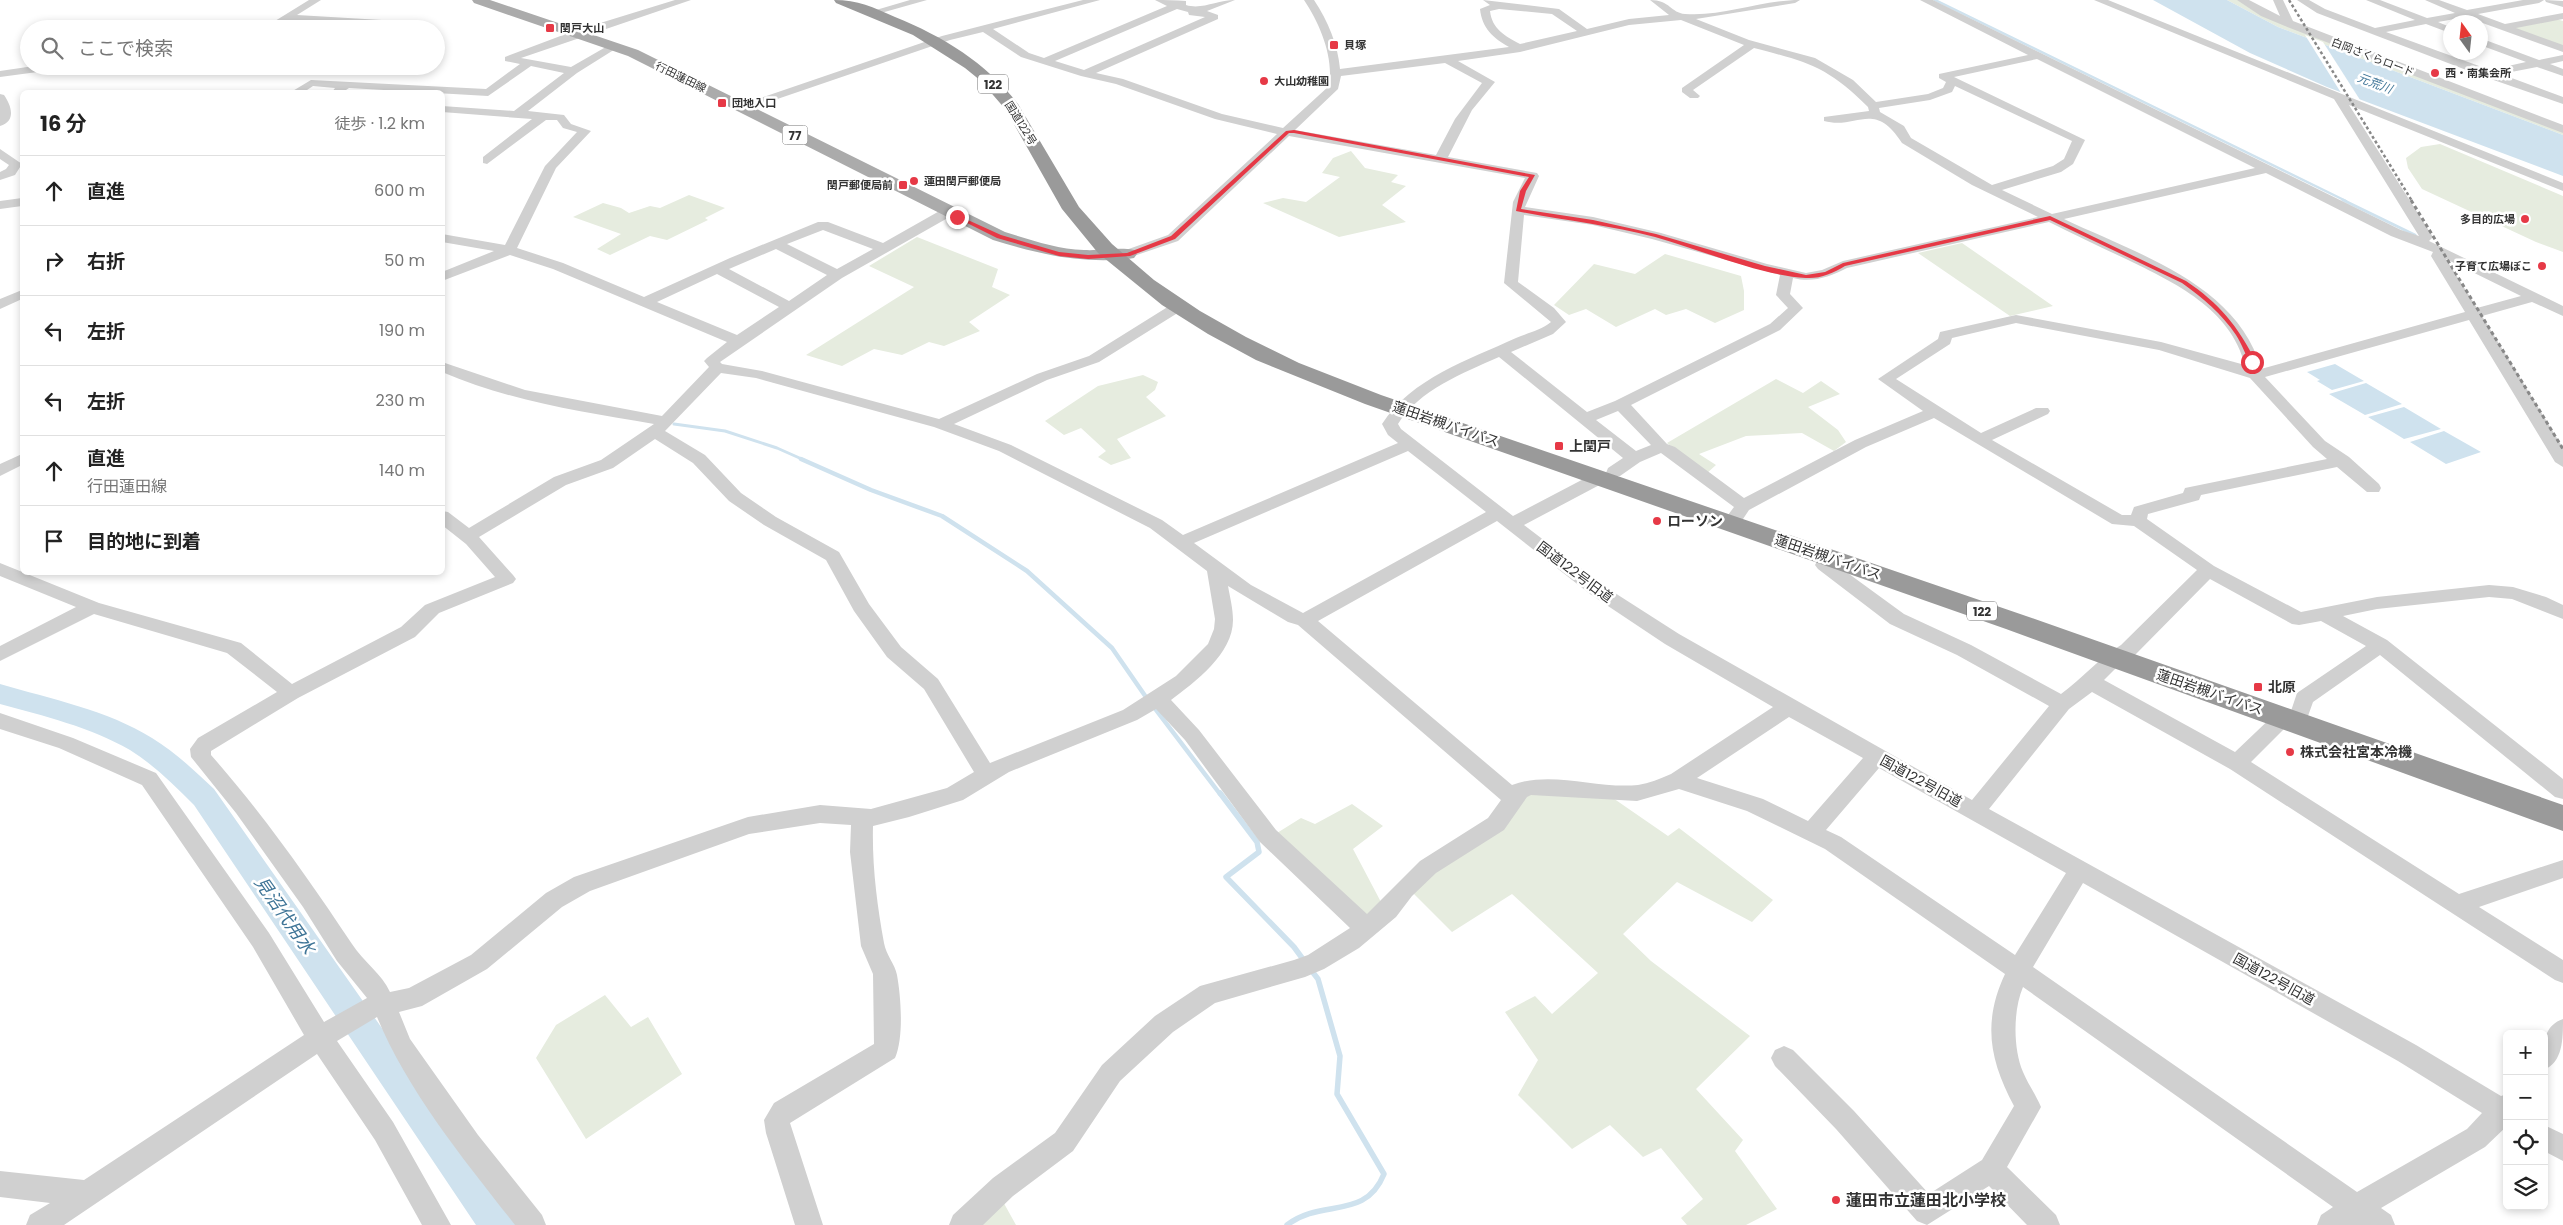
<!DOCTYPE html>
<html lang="ja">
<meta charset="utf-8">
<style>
body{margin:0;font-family:Poppins,"Noto Sans JP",sans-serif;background:#f2f2f2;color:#222}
.controls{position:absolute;right:15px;bottom:15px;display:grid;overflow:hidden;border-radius:8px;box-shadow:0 2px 8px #0003}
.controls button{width:45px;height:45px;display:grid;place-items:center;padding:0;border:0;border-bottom:1px solid #e0e0e0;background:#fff;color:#222;font:25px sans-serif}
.compass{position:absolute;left:2443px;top:15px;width:45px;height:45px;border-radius:50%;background:#fff;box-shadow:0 2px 8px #0003;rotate:345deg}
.stop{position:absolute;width:15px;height:15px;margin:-11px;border:4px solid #e63946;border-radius:50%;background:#fff}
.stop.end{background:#e63946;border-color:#fff;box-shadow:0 1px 5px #0008}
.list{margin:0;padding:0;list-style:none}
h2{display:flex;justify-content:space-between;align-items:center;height:65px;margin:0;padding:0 20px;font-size:21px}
h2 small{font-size:16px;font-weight:400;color:#767676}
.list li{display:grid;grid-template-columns:32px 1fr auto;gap:15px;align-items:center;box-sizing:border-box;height:70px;padding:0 20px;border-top:1px solid #e0e0e0}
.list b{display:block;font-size:19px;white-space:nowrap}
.list p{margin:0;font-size:16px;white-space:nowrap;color:#767676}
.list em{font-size:16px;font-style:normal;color:#767676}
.icon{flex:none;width:28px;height:28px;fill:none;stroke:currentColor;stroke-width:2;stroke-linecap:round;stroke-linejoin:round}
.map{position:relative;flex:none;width:2563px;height:1225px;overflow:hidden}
.search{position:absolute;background:#fff;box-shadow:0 2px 8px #0003;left:20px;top:20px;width:425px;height:55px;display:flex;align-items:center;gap:12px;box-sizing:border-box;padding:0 18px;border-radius:28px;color:#767676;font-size:19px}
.panel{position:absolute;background:#fff;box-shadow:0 2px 8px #0003;left:20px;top:90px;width:425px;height:485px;border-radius:8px}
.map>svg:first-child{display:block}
.green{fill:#e6ecdf}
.water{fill:#cfe2ee}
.pier{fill:#fff}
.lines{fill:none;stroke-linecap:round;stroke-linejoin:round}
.stream-far3{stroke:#cfe2ee;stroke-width:2.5}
.stream-far2{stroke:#cfe2ee;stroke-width:3}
.stream-far1{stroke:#cfe2ee;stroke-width:4.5}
.stream{stroke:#cfe2ee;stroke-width:5.5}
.river{fill:#cfe2ee;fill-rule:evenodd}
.minor{fill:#d0d0d0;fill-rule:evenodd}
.major{fill:#ababab;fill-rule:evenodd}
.highway{fill:#9a9a9a;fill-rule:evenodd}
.rail-far1{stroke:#888;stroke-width:2.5;stroke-dasharray:3 2.5;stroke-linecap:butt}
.rail{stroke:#888;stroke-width:3;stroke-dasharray:4 3;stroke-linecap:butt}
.route{fill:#e63946}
.poi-dot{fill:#e63946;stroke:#fff;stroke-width:2}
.labels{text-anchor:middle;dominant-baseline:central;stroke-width:5;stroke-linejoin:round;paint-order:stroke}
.far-poi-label{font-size:11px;font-weight:bold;fill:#333;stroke:#fff;text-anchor:start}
.far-street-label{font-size:11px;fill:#333;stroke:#fff}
.far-water-label{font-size:12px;font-style:italic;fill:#3f7597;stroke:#fff}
.shield{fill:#fff;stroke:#707070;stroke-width:1}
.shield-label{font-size:12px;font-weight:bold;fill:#333}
.street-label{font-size:14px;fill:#333;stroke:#fff}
.poi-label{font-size:14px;font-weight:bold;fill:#333;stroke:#fff;text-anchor:start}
.near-poi-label{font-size:16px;font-weight:bold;fill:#333;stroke:#fff;text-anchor:start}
.near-water-label{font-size:18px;font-style:italic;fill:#3f7597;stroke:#fff}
</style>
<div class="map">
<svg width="2563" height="1225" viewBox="0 0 2563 1225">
<rect width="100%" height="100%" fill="#fff"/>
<path class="green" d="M2227,0H2239L2563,130V135L2278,27Z
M2556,19L2563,21V47L2512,27Z
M2440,144L2563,196V252L2536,242L2422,189L2408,168L2406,158L2421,147Z
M1351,151L1365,168L1398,175L1391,182L1406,186L1382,205L1406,222L1339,237L1263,203L1283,198L1306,202L1340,177L1322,173L1333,158Z
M689,195L725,208L705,218L708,220L667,240L650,236L610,255L597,249L621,234L573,217L603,203L621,208L629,213L650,206L660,208Z
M917,237L998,269L992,287L1010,295L969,322L980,331L944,346L929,342L902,355L874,349L842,366L806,355L914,287L869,266Z
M1962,243L2053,306L2010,316L1918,253Z
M1665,254L1741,276L1744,291V310L1715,323L1686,309L1666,315L1655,309L1616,327L1586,309L1569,315L1554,305L1594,264L1635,274Z
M1143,375L1158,382L1155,390L1146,397L1166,416L1117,439L1131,458L1111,465L1098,457L1106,451L1081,428L1064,435L1045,421L1098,386Z
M1776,379L1803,393L1821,381L1840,394L1808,407L1838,430L1846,442L1834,451L1802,433L1746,436L1699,454L1716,465L1706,474L1667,443Z
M1531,788L1610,796L1668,836L1679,828L1773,900L1752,922L1677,882L1623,934L1651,961L1750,1036L1696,1089L1743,1140L1735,1151L1777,1209L1746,1225H1687L1681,1218L1703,1199L1661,1148L1643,1157L1610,1125L1572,1149L1518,1095L1538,1060L1505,1012L1535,996L1552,1014L1598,973L1512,894L1452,932L1413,893L1434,872Z
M1352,804L1383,826L1353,849L1382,904L1364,917L1277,833L1301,818L1315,824Z
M605,995L631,1027L648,1017L682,1074L586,1139L536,1058L556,1025Z
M1001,1198L1016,1225H972Z"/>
<path class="water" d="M2153,0H2227L2278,27L2563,135V176L2327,87L2250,53Z
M2335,364L2364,381L2332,390L2317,381L2320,380L2307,372Z
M2366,383L2402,404L2365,415L2329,394Z
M2404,407L2441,429L2404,439L2368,417Z
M2444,431L2481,452L2446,464L2410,442Z"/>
<path class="pier" d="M2305,35L2323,42L2362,103L2343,96Z"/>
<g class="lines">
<path class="stream-far3" d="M1935,0L2346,201"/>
<path class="stream-far2" d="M2343,200L2415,235
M674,424L725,431L777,448L804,460"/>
<path class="stream-far1" d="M801,459L871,490L942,516L1027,571L1112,648L1148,700
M1153,706L1220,794"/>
<path class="stream" d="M1220,793L1257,842L1259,852L1226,877L1294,947L1305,962
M1287,1225C1322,1198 1365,1221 1384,1174L1337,1094L1340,1056L1318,979L1311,970"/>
<path class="river" d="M0,684C51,699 107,710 152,738C175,752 195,771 214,789L511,1212L516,1225H476L194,805C174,785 154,765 130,750C90,727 44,716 0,704Z"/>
<path class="minor" d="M309,0H321L297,15L399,21L404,24L399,27L288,21L275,29H262Z
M675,0H691L521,58L571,67L611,44H619L620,46L577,73L528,111L564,115L571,124L591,131L556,168L517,248L563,263L644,297L730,258L818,222H828L883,243L943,209H953L954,212L953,215L842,278L720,362L722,364L762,371L939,419L1037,374L1089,356L1174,303H1184L1186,306L1184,309L1099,362L1047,380L954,424L1011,445L1162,520L1183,535L1398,443L1388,435L1382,424C1412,378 1468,360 1516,338C1528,333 1541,330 1551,322L1504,283L1513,202L1525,178L1289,136L1178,241L1128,258L1123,257L1121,254L1123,251L1168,235L1277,134L1215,119L1116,84L1081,76L1021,57L983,32L950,40L745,110H737V106L942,36L1083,0H1100L993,29L1029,53L1044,58L1167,6L1155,0C1165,0 1176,0 1186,1V5C1202,10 1217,0 1235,0L1207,11L1218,15V19L1096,73L1123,79L1222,114L1283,128L1329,86C1334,57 1320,24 1304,0H1314C1328,21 1338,45 1340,69L1509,47C1493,38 1482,28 1480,9L1490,5L1483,0L1559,9L1587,29L1629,19L1669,15L1650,0C1670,0 1671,13 1685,14C1723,17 1761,0 1800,0L1795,3L1696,19L1749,40L1815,58L1853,80L1876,102L1928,94L1943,88L1946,82L1939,78V74L2028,55L1920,0H1933L2401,230L2419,236L2334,99L2094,0H2108L2563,183V191L2349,105L2433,237L2429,241L2563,306V316L2532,302L2482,316L2563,448V467L2555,462L2469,320L2265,377L2325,441L2349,457L2379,484L2381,488L2379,492H2367L2337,467L2201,495L2199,500L2148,514L2147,519L2214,566L2301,612L2377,597L2489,585L2513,587L2546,597L2563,605V619L2512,599L2489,597L2377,609L2343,616L2387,640L2563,779V799L2555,797L2380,655L2313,702L2308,716L2301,718L2294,716L2291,711L2297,693L2366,646L2321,621L2299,625L2292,624L2210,579L2135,655L2121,663L2104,680L2235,752L2277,712L2284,710L2291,712L2294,717L2291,722L2251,762L2459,894L2563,860V878L2479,907L2563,960V983L2555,980L2230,769L2092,692L2069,709L1989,809L2416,1045L2501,1096L2507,1094V1126L2485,1147L2381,1208L2391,1215L2395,1225H2317L2321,1215L2333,1207L2023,987C2013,1010 2013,1049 2023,1072C2028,1084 2036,1095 2041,1107L2007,1167L2056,1215L2060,1225H2027L1989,1186L1927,1225L1917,1221L1836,1129L1775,1066L1771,1058L1775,1050L1784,1046L1793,1050L1854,1111L1929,1194L1982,1160L2014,1106C1990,1061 1982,1023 2005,974L1825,849L1747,811L1679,789L1637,801L1531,795L1527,797L1504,830L1436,873L1412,896L1396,917L1359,948L1324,969L1305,977L1215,1003L1173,1032L1120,1081L1073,1151L1013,1196L983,1225H949L953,1215L993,1178L1055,1133L1102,1065L1155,1016L1200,986L1294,960L1308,955L1350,928L1260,842L1185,740L1156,709L1137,720L1009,772L963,800L909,817L873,826C872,865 877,905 884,943C886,955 895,964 897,975C901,997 904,1038 895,1058L790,1123L823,1225H795L766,1133L764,1120L774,1103L874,1044L873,974L861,946L850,852L851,825L820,823L749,834L590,891L562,907L487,969L422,1006L399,1012L410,1039L478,1135L542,1215L546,1225H515C465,1161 408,1092 377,1017L337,1041L393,1122L451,1225H422L375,1140L317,1054L64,1225H26L30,1215L50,1203L0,1197V1171L84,1180L304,1035L253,947L142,785L59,748L0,729V713L73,738L156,773L269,933L324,1022L367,998L337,961L303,907L236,813L191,757L190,749L198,738L277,692L227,653L94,614L0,661V646L76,607L0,576V563L99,603L241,643L292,684L401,627L425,605L495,577L466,544L442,525V511L448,512L469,528L554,477L601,460L654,424C582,412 510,401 442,372V362L525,390L662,416L709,367L704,361L707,358L727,342L553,269L510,255L442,281V272L494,251L442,242V234L505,245L545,166L577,132L563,128L557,120H546L487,164L483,163V157L532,119L442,112V106L514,111L564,73L531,66L488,96L349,88L343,92H332L335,88L313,86L304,92H291L311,80L486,89L520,64L505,61V57L571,32ZM1177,9L1188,12L1189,15L1205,17L1084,70L1055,61ZM1499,9L1552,14L1577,31L1520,44C1505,36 1492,29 1490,11ZM1681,20L1744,45L1682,88V92L1690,98H1698L1700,96L1693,90L1754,48C1808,62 1828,67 1868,107L1869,111L1824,117V121C1857,130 1874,99 1902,143L1972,185L2038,217L1843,261L1822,270L1806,273L1767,264L1661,233L1593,217L1525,207L1539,176L1537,173L1448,157L1472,110L1495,82L1458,61L1520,52L1629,25ZM2037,59L2255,168L2052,214L2002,190L2061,172L2073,164L2085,140L1954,77ZM1445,63L1482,83L1455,119L1436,155L1295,130L1338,89L1341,76ZM1955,86L2072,141L2064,159L2053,166L1992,185L1911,138L1904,126L1880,112L1879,108L1930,100L1952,92ZM2266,173L2391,236L2433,252L2431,256L2465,312L2261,369C2238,284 2135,253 2064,219ZM1524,215L1593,225L1652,239L1780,275L1776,295L1788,308L1770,324L1615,401L1587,412L1511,352L1553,334L1566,322L1554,308L1518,282ZM2049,222C2075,235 2100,247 2126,259C2175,283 2230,308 2245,365L2161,342L2016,315L1940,332L1938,339L1878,379L1923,411L1855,440L1744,498L1675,447L1667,444L1631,405L1780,330L1803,308L1790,294L1793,278C1813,283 1829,277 1847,268ZM823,230L873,249L837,269L787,244ZM776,249L827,275L789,301L729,269ZM2446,259L2521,296L2477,308ZM717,274L779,307L737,335L657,302ZM2016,323L2159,350L2250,378L2313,447L2327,459L2185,488L2183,493L2134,507L2131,515H2122L1992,440L2048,414L2050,411L2048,408H2036L1981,433L1896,379L1950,344L1952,338ZM1499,357L1623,458L1608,468L1606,473H1595L1513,516L1401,429L1398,424C1419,390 1463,373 1499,357ZM721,373L756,378L934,427L999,451L1150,528L1207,571L1215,619L1214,629L1208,644L1176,676L1123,710L990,763L938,679L901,647L869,604L839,552L776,517L741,493L705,455L665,431ZM1618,411L1651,445L1636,451L1596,420ZM1934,418L2112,524L2134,526L2197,570L2121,645C2099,658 2082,679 2061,694L1971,645L1904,614L1834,563L1837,556L1834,552H1822L1815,565L1818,569L1890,624L1957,655L2049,706L1972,800L1679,634L1604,586L1524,525L1607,481L1609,476H1620L1640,462L1661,453L1734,507L1728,515L1731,519H1743L1749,510L1866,447ZM655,439L693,463L729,501L764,525L826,560L854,611L887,657L924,689L974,772L947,788L871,809L820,805L748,817L574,877L546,893L471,955L409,988L390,992C382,974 363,961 352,944C308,878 263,814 211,755V751L298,698L415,637L439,613L513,583L516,579L513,575L479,537L566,485L613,468ZM1408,451L1486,512L1303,613L1251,585L1194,543ZM1497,521L1590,594L1665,644L1773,707L1671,774C1660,779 1649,783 1638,785C1596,789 1552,770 1512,785L1318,621ZM1228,586L1288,622L1298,625L1501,800L1488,818L1420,861L1367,914L1276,830L1199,730L1171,700C1195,682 1233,654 1233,620C1233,609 1230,597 1228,586ZM1789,717L1863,758L1808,821L1763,799L1697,778ZM1879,768L2066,873L2015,955L1841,837L1826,830ZM2083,883L2398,1061L2482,1113L2467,1129L2357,1192L2033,967Z
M910,0H927L881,13L876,10Z
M2237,0H2249L2280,16L2273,0H2283L2293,21L2563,125V133L2285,26L2261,16Z
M2297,0H2309L2325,9L2375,28L2415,20L2366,0H2380L2427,18L2455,13L2425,0H2439L2467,10L2523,0H2544L2539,3L2478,14L2505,24L2563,13V19L2516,28L2563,45V52L2466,17L2438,22L2450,27V33L2426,24L2386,32L2490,70L2526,62L2480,45V38L2539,60L2563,55V61L2550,64L2563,69V76L2537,67L2501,74L2563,97V104L2482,76L2317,13Z
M2545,0L2563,1V7L2546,2Z
M34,66H65L60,69L0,77V71Z
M0,94L4,95C11,105 17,121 0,126Z
M0,149L22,164L15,175L0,180V172L6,169L9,165L0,159Z
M22,198V206L0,209V201Z
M22,290V299L0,309V299Z
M22,454V465L0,476V464Z
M2563,1019C2563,1039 2563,1062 2544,1070C2544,1050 2540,1027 2563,1019Z
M2544,1125L2563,1134V1161L2544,1151Z"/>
<path class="major" d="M472,0H490L638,50L1005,232C1031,240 1057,249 1084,250C1100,251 1119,247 1134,250L1137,254L1134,258L1128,259C1081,264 1038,254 993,240L628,56L474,3Z"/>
<path class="highway" d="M834,0C858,0 873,7 895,17C944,37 985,62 1018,104L1079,207L1112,244L1154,280L1200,311L1246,337L1299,363L1381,395L2026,616L2563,805V831L2006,629L1365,404L1256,360L1208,334L1162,305L1098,253L1062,209L1006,110L981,81L965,68L913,35L836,3Z"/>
<path class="rail-far1" d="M2289,0L2412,201"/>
<path class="rail" d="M2411,200L2563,449"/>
</g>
<path class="route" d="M1294,130L1535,175L1526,191L1521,209L1593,220L1656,234L1765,266L1806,275L1825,272L1843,263L2050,216L2186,281C2219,303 2238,326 2256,362L2250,363C2245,354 2242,344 2236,335C2222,314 2203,298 2182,283L2050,220L1845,266C1833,273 1820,279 1806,278C1758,275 1702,250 1655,237C1609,225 1562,220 1516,211L1520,191L1529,177L1294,133H1289L1175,239L1130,256L1088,259L1059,256L997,238L955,217L959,216L1001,235L1059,252L1088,255L1127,253L1171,236L1286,131Z"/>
<g class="poi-dot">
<rect x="545" y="23" width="10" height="10" rx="2.5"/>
<rect x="1329" y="40" width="10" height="10" rx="2.5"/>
<circle cx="2435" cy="73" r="5"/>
<circle cx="1264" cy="81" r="5"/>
<rect x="717" y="98" width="10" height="10" rx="2.5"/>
<circle cx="914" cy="181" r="5"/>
<rect x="898" y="180" width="10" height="10" rx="2.5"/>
<circle cx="2525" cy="219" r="5"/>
<circle cx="2542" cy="266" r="5"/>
<rect x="1554" y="441" width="10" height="10" rx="2.5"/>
<circle cx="1657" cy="521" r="5"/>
<rect x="2253" y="682" width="10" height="10" rx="2.5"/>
<circle cx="2290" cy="752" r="5"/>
<circle cx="1836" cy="1200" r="5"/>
</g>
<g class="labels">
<g class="far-poi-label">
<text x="560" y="28">閏戸大山</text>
<text x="1344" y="45">貝塚</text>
<text x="2445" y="73">西・南集会所</text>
<text x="1274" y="81">大山幼稚園</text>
<text x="732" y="103">団地入口</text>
<text x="924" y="181">蓮田閏戸郵便局</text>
<text x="893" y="185" text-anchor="end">閏戸郵便局前</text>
<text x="2515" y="219" text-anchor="end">多目的広場</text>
<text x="2532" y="266" text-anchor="end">子育て広場ぽこ</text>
</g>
<g class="far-street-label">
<text transform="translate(2373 57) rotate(21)">白岡さくらロード</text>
<text transform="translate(681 77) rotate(26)">行田蓮田線</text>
<text transform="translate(1021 123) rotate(58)">国道122号</text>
</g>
<g class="far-water-label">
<text transform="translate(2375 83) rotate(21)">元荒川</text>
</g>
<g class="shield">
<rect x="978" y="74.5" width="30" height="19" rx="4"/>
<rect x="782.5" y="125.5" width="25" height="19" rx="4"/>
<rect x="1967" y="601.5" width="30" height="19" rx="4"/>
</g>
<g class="shield-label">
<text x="993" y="84">122</text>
<text x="795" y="135">77</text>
<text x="1982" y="611">122</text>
</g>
<g class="street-label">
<text transform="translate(1446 424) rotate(19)">蓮田岩槻バイパス</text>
<text transform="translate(1828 557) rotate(19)">蓮田岩槻バイパス</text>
<text transform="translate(1575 572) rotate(37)">国道122号旧道</text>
<text transform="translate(2210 692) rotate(19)">蓮田岩槻バイパス</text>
<text transform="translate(1921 781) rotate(29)">国道122号旧道</text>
<text transform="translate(2274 979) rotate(29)">国道122号旧道</text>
</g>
<g class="poi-label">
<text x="1569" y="446">上閏戸</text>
<text x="1667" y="521">ローソン</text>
<text x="2268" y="687">北原</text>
<text x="2300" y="752">株式会社宮本冷機</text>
</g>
<g class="near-poi-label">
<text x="1846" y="1200">蓮田市立蓮田北小学校</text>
</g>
<g class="near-water-label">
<text transform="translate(285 915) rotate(55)">見沼代用水</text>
</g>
</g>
</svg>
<div class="controls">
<button>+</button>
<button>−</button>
<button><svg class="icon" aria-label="locate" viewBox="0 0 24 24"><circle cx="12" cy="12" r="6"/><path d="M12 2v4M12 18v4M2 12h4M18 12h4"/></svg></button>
<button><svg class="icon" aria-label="layers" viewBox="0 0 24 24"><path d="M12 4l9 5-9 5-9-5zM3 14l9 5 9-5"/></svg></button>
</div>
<svg class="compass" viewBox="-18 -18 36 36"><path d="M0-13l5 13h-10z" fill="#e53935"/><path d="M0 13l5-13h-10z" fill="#767676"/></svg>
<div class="stop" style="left:2252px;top:362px"></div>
<div class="stop end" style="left:957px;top:217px"></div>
<div class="search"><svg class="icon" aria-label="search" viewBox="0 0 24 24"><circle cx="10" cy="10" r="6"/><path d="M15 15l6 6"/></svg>ここで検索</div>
<section class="panel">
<h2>16 分<small>徒歩 · 1.2 km</small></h2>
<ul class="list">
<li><svg class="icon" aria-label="ahead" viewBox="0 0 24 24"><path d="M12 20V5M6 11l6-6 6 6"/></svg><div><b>直進</b></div><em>600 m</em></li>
<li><svg class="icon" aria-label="right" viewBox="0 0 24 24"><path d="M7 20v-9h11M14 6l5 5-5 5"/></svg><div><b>右折</b></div><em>50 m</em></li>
<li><svg class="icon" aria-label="left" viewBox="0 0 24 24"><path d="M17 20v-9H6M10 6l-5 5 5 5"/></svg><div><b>左折</b></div><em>190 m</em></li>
<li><svg class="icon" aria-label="left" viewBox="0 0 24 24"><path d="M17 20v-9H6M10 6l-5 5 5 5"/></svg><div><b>左折</b></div><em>230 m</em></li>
<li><svg class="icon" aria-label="ahead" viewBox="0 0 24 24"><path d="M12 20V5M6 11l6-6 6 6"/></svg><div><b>直進</b><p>行田蓮田線</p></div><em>140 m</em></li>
<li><svg class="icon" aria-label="arrive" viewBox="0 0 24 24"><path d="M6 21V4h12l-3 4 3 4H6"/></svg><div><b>目的地に到着</b></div></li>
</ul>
</section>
</div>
